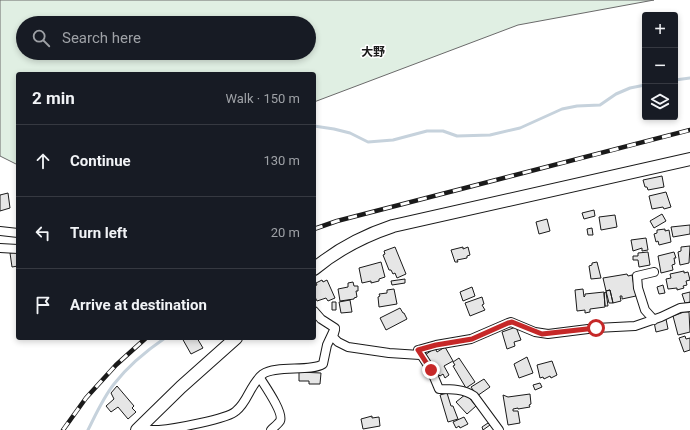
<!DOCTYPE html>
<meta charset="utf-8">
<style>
body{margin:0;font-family:Roboto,"Noto Sans JP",sans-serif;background:#242831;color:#f1f3f6}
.controls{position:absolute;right:12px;top:12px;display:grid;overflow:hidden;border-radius:4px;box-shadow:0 2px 6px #0003}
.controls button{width:36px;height:36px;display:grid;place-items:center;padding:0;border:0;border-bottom:1px solid #363941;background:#171b24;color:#f1f3f6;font:20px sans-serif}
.stop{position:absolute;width:12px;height:12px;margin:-9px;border:3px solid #c62828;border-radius:50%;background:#fff}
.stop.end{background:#c62828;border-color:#fff;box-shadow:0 1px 4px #0008}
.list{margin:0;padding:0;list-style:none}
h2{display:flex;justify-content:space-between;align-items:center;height:52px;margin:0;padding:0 16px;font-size:17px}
h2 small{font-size:13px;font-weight:400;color:#9ea1a6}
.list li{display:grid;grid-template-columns:26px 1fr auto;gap:12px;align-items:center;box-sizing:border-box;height:72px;padding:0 16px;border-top:1px solid #363941}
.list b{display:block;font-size:15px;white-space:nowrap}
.list em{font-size:13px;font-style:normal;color:#9ea1a6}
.icon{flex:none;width:22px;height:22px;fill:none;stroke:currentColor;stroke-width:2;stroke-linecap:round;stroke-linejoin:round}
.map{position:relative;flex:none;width:690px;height:430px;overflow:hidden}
.search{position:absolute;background:#171b24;box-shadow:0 2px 6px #0003;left:16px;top:16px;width:300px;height:44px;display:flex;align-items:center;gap:10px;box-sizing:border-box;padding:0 14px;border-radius:22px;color:#9ea1a6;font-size:15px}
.panel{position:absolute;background:#171b24;box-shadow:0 2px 6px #0003;left:16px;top:72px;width:300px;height:268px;border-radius:4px}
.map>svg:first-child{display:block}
.green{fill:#e0efe3;stroke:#6a6a6a;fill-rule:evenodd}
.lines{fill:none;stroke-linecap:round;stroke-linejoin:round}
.stream{stroke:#c6d2dc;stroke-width:3}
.building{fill:#e6e6e6;stroke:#1a1a1a}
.street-casing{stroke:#1a1a1a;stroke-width:10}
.secondary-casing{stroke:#1a1a1a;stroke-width:14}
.street{stroke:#fff;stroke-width:8}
.secondary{stroke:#fff;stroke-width:12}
.rail-casing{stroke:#1a1a1a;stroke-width:4.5}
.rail{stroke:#fff;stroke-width:3;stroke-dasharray:9;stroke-linecap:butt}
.route{stroke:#c62828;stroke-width:5}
.labels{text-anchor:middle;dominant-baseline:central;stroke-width:3;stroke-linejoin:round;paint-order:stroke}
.quarter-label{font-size:12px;font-weight:bold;fill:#1a1a1a;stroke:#fff}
</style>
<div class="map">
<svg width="690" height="430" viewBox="0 0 690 430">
<rect width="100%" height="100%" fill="#fff"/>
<path class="green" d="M0,0H654L518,25L314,102V74H18V165L0,156ZM23,23H309V53H23Z"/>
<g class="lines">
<path class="stream" d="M675,80L690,78
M314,126L334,129L350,133L368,142L393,140L427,131H443L457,136L490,135L520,128L562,109L577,106L600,105L616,94L630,88L645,85
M88,430C96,414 103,398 114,384C128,366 146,351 165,338"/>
</g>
<path class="building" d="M662,176L664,187L648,190L647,187H645L643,180Z
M666,192L671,207L664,209L663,207L652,209L649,196Z
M8,193L10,208L0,211V195Z
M594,210L595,216L584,219L582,213Z
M662,214L666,221L654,228L650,221Z
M615,215L617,227L601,230L599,217Z
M547,219L550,231L539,234L536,222Z
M690,225V234L673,237L671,227Z
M592,228L593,235H588L587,229Z
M665,229V231L669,230L671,242L659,245L658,241L656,242L654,234L657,233V230Z
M646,238L648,250L642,251V248L633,251L631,240Z
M690,246L689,263L680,265L678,252L681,251V247Z
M395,247L406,274L397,278L395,273L393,274L391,270H389L383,255L385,254L384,251Z
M463,247V249L468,247L470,255L467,256V258L457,260L458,262H455L451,250Z
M18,252V266L12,267L10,253Z
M648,252L650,265L639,267L638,260H633V256H638V253Z
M674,252L676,258H674L675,264L672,265L673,270L661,273L658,256Z
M381,262L385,277L379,279V281L371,283V281L362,283L359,268Z
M597,262L601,278L591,279L589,266L592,265V263Z
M684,271V273L688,272L690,280L686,281L687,285L683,286L684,288L677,290V288L668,289L666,279L671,278L670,274Z
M627,274L628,276L632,275L636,296L622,299V296H620L621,301L613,303L610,290L606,291L603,278Z
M405,279V283L392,285L391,281Z
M322,280L323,282L327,280L335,298L328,301L326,298L317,301L314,295V286L317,285L316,283Z
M353,282L354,286H358V291H356L357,297L354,298V299L340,301L338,289L348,287V283Z
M663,285L665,293L659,294L657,287Z
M472,287L475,296L463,301L460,292Z
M394,289L397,304L379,307L378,297L380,296L379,294L387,293V290Z
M583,289L584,297L585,296V294L604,292L605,307L590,309V312L585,313V310L577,311L575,290Z
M610,290L613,303H609L606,291Z
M606,292L608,306H605L604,293Z
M690,292V302L685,303L682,294Z
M482,297L484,304L482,305L485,310L470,316L465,303Z
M350,300L352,312L341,313L339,302Z
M332,302H336V310H332Z
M400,308L403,313H404L407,319L386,330L380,318Z
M684,312H689L690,332L678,335L673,316Z
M666,319L668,329L656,332L654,322Z
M516,327L521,340L514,342L515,346L507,349L502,332Z
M685,336L686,339L690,338V350L684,352L679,338Z
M182,338H197L203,348L191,354Z
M445,347L453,361L444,366L449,375L445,378L443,374L440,376L438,374H437L425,355L435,348L437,352Z
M527,357L533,373L519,378L514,364Z
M459,358L475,382L466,388L453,366L455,365L453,362Z
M552,361L557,375L551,378L550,376L544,379L543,377L540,378L537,365Z
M299,372L321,373L320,384H309V381H299Z
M484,379L490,387L477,396L471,387Z
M540,383L542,387L535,390L533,385Z
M117,386L134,406L132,408L136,412L128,419L118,407L111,412L106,406L114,399L111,393Z
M447,393L451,406H453L458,419L448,422L440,395Z
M466,394L476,406L467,414L456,402Z
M530,394L531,404L529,405L530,407L518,409V408L513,409V411H518L520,423L508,425L503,395L508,397Z
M372,416V418L379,417L380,426L363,429L361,419Z
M464,417L468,424L460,428L459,426L456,428L453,422Z
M488,423L490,425L483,430L482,427Z"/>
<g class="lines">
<g class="street-casing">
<path id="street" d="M0,231L18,233
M0,248L18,249
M654,272L637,276L638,288L645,310L654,320
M314,311L321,319L335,328
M335,330L333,337L338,342L348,347L389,353L420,355L418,351
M418,350L436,345L471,339L508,323L511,322L535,332L548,334L596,328L635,326L661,317L680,308L690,307
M418,350L431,370L439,389C451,389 464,389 474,396L499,430
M260,378C265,386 284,413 280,421C278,424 274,427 271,430
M138,429C145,430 152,430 159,430C173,429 228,419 236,411C248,402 250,384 263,374C276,365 311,372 323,364L327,345L335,328"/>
</g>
<g class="secondary-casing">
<path id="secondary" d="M314,269C338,249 363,236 393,226L690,159
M137,430L181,387L236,338"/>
</g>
<use href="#street" class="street"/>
<use href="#secondary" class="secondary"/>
<g class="rail-casing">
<path id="rail" d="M314,229L337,221L690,130
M63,430L86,398L116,365L146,338"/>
</g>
<use href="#rail" class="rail"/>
</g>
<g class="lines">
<path class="route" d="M431,370L418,350L436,345L472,339L508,323L512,322L542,334L596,328"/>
</g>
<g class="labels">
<g class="quarter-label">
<text x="373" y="52">大野</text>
</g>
</g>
</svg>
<div class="controls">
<button>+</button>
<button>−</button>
<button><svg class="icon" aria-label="layers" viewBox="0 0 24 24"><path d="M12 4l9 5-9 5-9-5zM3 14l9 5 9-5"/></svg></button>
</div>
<div class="stop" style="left:596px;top:328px"></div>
<div class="stop end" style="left:431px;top:370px"></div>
<div class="search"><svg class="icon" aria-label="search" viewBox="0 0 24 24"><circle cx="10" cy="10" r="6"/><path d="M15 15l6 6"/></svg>Search here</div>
<section class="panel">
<h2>2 min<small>Walk · 150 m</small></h2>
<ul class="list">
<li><svg class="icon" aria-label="ahead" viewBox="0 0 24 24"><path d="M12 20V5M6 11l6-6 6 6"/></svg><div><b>Continue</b></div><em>130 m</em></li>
<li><svg class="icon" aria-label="left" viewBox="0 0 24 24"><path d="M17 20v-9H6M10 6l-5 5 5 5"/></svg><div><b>Turn left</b></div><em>20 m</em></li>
<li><svg class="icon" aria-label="arrive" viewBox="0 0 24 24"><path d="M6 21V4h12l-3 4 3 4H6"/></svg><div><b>Arrive at destination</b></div></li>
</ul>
</section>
</div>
